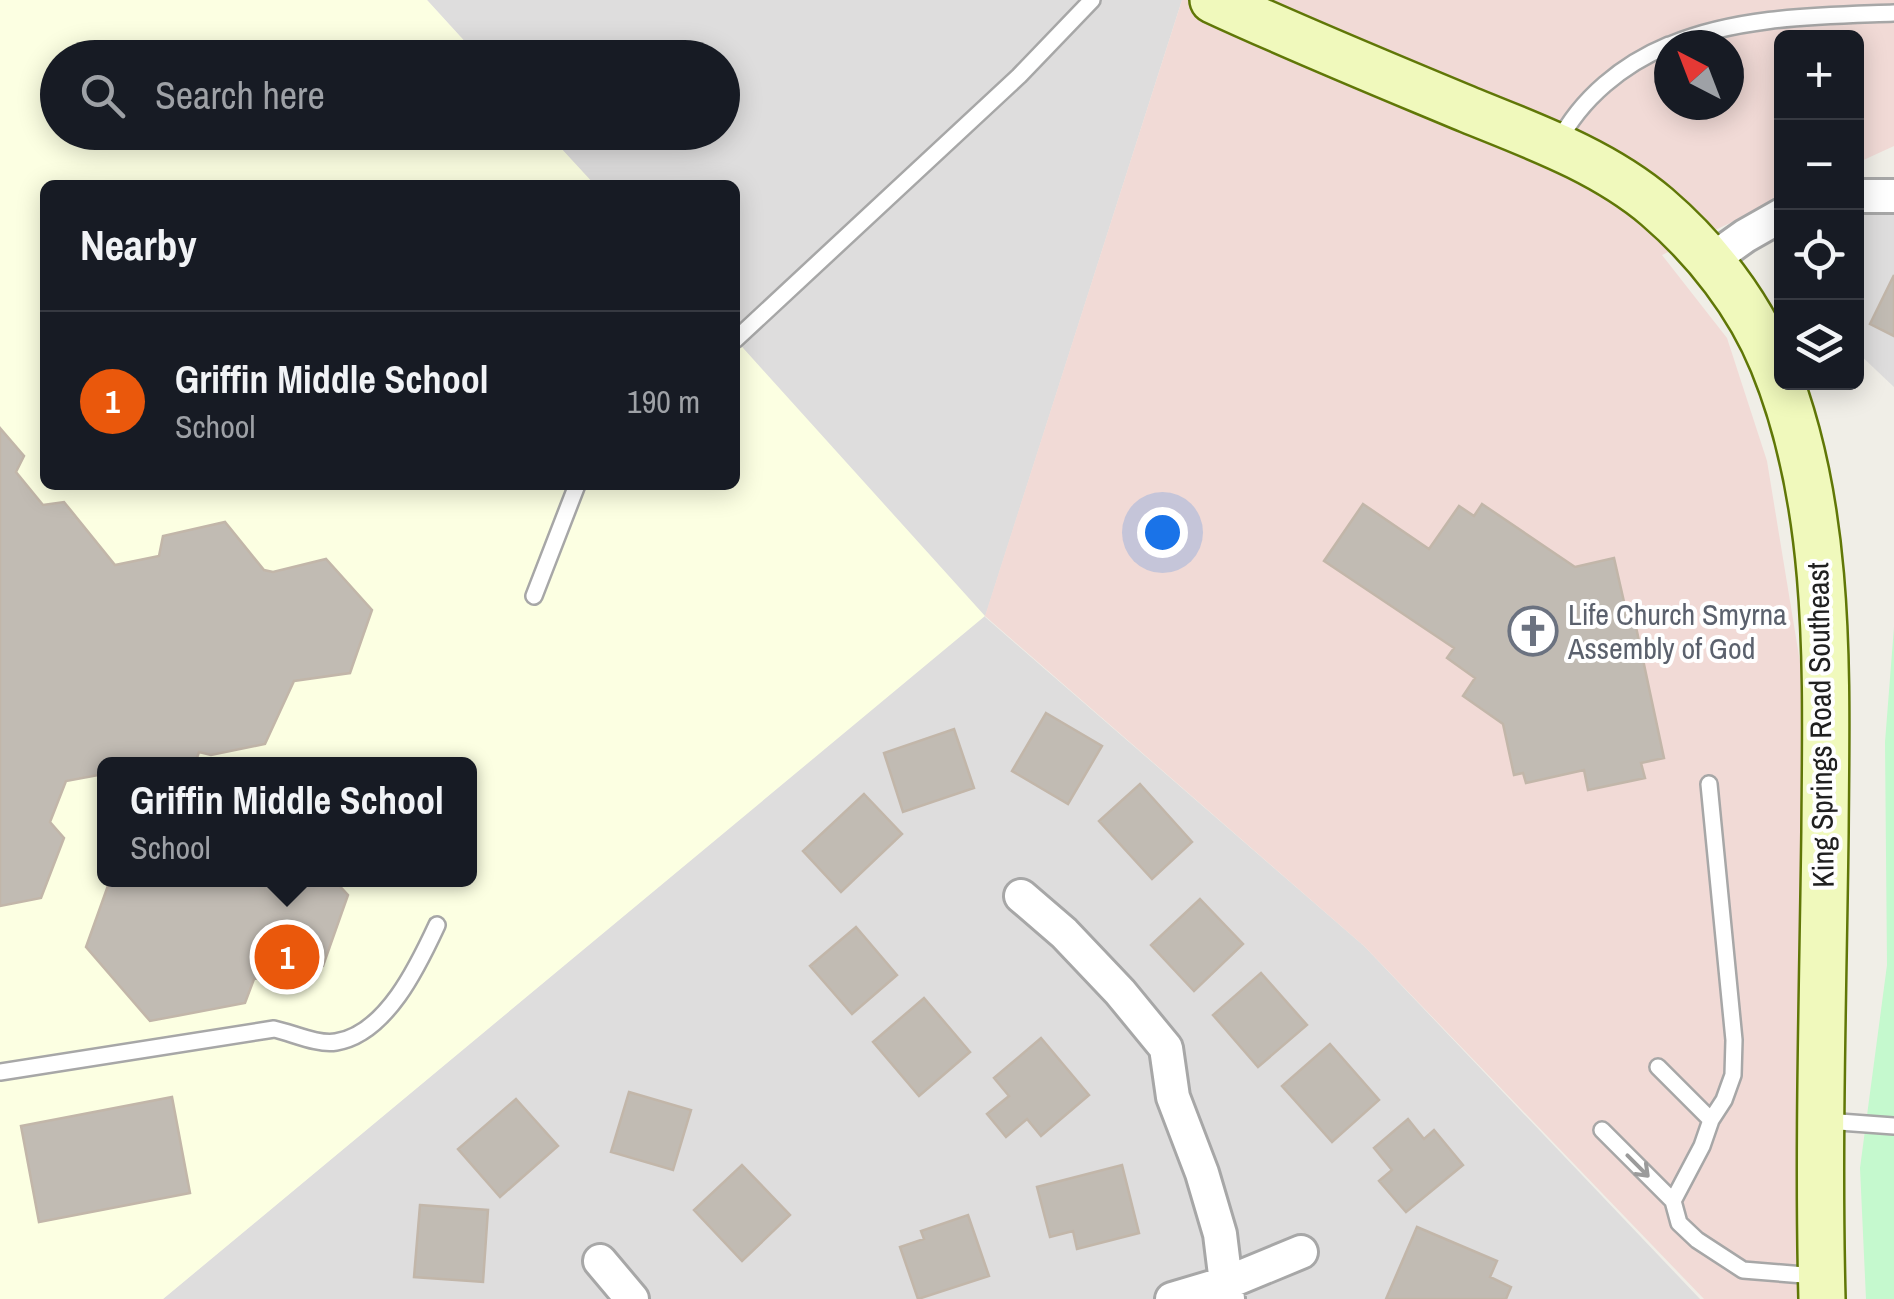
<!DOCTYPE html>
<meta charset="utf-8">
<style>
body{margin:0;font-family:"Archivo Narrow",sans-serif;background:#242831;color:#f1f3f6}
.controls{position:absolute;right:30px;top:30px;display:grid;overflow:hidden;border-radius:15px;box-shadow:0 5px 25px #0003}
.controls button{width:90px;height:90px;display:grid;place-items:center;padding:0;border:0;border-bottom:2px solid #363941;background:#171b24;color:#f1f3f6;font:50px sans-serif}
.compass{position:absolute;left:1654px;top:30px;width:90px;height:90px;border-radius:50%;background:#171b24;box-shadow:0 5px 25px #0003;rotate:318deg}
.you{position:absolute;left:1162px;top:532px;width:35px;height:35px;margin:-25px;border:8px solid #fff;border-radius:50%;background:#1a73e8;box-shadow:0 0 0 15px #1a73e833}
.badge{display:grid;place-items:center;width:65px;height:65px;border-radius:50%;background:#ea580c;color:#fff;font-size:32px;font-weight:700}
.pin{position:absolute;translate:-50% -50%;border:5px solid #fff;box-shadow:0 2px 10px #0006}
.popup{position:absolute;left:97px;top:757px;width:380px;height:130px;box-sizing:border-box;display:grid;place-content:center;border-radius:15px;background:#171b24;filter:drop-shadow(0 2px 8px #0005);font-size:32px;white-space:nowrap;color:#9ea1a6}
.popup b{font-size:38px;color:#f1f3f6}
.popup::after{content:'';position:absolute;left:50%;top:100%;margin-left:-20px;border:20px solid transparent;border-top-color:#171b24}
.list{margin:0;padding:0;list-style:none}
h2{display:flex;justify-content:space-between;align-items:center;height:130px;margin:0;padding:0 40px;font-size:42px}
h2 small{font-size:32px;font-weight:400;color:#9ea1a6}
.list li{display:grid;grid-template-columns:65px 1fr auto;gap:30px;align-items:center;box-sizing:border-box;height:180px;padding:0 40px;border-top:2px solid #363941}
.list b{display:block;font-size:38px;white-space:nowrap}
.list p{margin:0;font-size:32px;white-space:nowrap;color:#9ea1a6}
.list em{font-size:32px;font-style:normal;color:#9ea1a6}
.icon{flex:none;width:55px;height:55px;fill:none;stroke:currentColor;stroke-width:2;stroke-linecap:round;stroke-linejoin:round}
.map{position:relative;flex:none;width:1894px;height:1299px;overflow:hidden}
.search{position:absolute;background:#171b24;box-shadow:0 5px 25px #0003;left:40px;top:40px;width:700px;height:110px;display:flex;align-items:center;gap:25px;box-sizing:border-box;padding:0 35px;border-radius:55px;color:#9ea1a6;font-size:38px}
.panel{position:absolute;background:#171b24;box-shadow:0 5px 25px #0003;left:40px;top:180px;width:700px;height:310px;border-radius:15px}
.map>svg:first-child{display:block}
.residential{fill:#dedddd}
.commercial{fill:#f1dad6;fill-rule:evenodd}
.education{fill:#fcffe2;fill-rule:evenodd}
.park{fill:#c5f9ce}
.building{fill:#c1bbb3;stroke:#c2b6a9;stroke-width:2.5}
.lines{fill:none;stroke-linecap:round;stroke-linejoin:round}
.lane-casing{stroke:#a7a7a7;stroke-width:20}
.street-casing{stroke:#a7a7a7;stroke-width:38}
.secondary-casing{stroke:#607707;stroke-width:50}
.lane{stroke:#fff;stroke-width:15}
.street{stroke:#fff;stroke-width:32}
.secondary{stroke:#f0f9bc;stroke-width:45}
.oneway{stroke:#9b9b9b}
.labels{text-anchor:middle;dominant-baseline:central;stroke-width:8;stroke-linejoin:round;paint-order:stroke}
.worship-label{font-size:30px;fill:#5b616d;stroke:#fff;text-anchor:start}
.street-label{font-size:30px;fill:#202020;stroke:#fff}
</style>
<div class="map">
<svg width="1894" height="1299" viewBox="0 0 1894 1299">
<rect width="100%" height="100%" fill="#f0eee7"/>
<path class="residential" d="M427,0H1182L985,617L1364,946L1700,1299H163L984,616L735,341V185H594L547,133L722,132V58L479,57Z
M1894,183V387L1857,352L1856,205Z"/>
<path class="commercial" d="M1182,0H1894V146L1857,163L1856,38H1782L1781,199L1662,255L1727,338L1767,461L1810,723L1815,1299H1704L1364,946L985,616ZM1669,45H1729V105H1669Z"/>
<path class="education" d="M0,0H427L479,57L58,58V132L547,133L595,185H45V485H735V339L985,616L163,1299H0ZM104,764H470V880H104Z"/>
<path class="park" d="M1894,627V1299H1866L1860,1168L1887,965L1885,742Z"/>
<path class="building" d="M1894,275V336L1870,324Z
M0,428L24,456L16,472L43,505L64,502L115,565L159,556L163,536L225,522L264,570L273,572L326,559L372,610L350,673L294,681L265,744L211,755L199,752L195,764H152L147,760L146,764H104V774L66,781L50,822L64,838L41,898L0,906Z
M1363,504L1429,549L1459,506L1474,516L1482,504L1575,567L1614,558L1627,615L1633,613L1664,758L1641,763L1645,778L1588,790L1584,770L1526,783L1523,773L1514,775L1503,724L1463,696L1475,678L1447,658L1454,648L1324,561Z
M1046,713L1102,746L1068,804L1012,771Z
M954,729L974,788L903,812L884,753Z
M1140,784L1192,842L1152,879L1099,821Z
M864,794L902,834L841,892L803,851Z
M110,880H334L348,895L323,966L254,979L245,1003L150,1021L86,947Z
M1200,899L1243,944L1194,991L1151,945Z
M856,927L897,975L852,1014L810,966Z
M1261,973L1307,1025L1258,1067L1213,1015Z
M924,998L970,1052L919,1096L873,1042Z
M1041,1038L1089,1095L1041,1136L1027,1119L1006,1137L987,1114L1009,1096L994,1078Z
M1330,1044L1379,1100L1332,1142L1282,1086Z
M629,1092L691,1110L673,1170L611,1152Z
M172,1097L190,1193L39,1222L21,1126Z
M516,1099L558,1146L500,1197L458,1149Z
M1408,1119L1424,1139L1434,1130L1463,1165L1406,1212L1379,1181L1392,1170L1374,1148Z
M742,1165L790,1215L742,1261L694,1210Z
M1122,1165L1139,1233L1077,1249L1073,1231L1050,1237L1037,1187Z
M420,1205L488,1210L483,1282L414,1277Z
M968,1215L989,1276L918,1299L900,1247L924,1239L921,1231Z
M1417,1227L1497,1261L1490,1277L1511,1287L1506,1299H1386Z"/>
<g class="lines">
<g class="lane-casing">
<path id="lane" d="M1670,45C1740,16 1819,16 1894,13
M1558,143C1581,98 1623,64 1669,45
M735,340L1019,76L1092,0
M534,596L577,485
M1658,1067L1711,1120
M0,1072L274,1029C293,1033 317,1045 336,1042C386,1034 418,966 437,925
M1826,1121L1894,1126
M1602,1130L1673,1201L1679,1223L1697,1240L1743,1270L1816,1276
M1673,1201L1702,1146L1711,1120L1724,1100L1733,1075L1734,1040L1709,784"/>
</g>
<g class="street-casing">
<path id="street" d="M1856,196H1894
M1710,261L1745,236L1782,215
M1021,896L1064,933L1120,992L1166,1048L1173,1097L1202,1173L1220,1234L1228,1299
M600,1261L632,1299
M1172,1299L1226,1283L1301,1252"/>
</g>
<g class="secondary-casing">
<path id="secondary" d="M1213,0C1297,39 1383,74 1469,110C1533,136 1603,161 1657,207C1706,249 1749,304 1773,363C1833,509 1826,678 1825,832C1823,988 1818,1144 1822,1299"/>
</g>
<use href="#lane" class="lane"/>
<use href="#street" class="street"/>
<use href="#secondary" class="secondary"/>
</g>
<defs><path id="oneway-shaft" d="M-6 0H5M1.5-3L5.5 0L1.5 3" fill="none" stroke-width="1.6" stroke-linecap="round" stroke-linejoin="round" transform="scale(2.5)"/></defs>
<use class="oneway" href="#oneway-shaft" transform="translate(1638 1166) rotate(45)"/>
<defs>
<g id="church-ring" transform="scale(2.5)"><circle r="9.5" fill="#fff" stroke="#6b7280" stroke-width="1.5"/><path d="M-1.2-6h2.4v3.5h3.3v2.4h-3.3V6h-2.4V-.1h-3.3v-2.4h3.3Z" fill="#6b7280"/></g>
</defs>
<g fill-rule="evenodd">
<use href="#church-ring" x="1533" y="631"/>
</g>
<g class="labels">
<g class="worship-label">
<text x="1568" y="614">Life Church Smyrna<tspan x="1568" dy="34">Assembly of God</tspan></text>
</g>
<g class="street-label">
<text transform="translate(1820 725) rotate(-91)">King Springs Road Southeast</text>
</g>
</g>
</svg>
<div class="controls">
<button>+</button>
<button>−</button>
<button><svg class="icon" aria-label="locate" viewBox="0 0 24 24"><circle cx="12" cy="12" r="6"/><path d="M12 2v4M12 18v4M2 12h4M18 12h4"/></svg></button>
<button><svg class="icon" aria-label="layers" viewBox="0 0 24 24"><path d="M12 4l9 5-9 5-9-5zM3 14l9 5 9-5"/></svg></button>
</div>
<svg class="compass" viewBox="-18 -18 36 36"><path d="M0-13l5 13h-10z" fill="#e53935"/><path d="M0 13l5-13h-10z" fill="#9ea1a6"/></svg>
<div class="you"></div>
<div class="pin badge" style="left:287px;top:957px">1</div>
<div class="popup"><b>Griffin Middle School</b>School</div>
<div class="search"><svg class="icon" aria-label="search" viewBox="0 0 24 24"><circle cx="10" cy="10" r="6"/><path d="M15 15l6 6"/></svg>Search here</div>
<section class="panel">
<h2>Nearby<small></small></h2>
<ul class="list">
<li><span class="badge">1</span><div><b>Griffin Middle School</b><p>School</p></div><em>190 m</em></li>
</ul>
</section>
</div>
